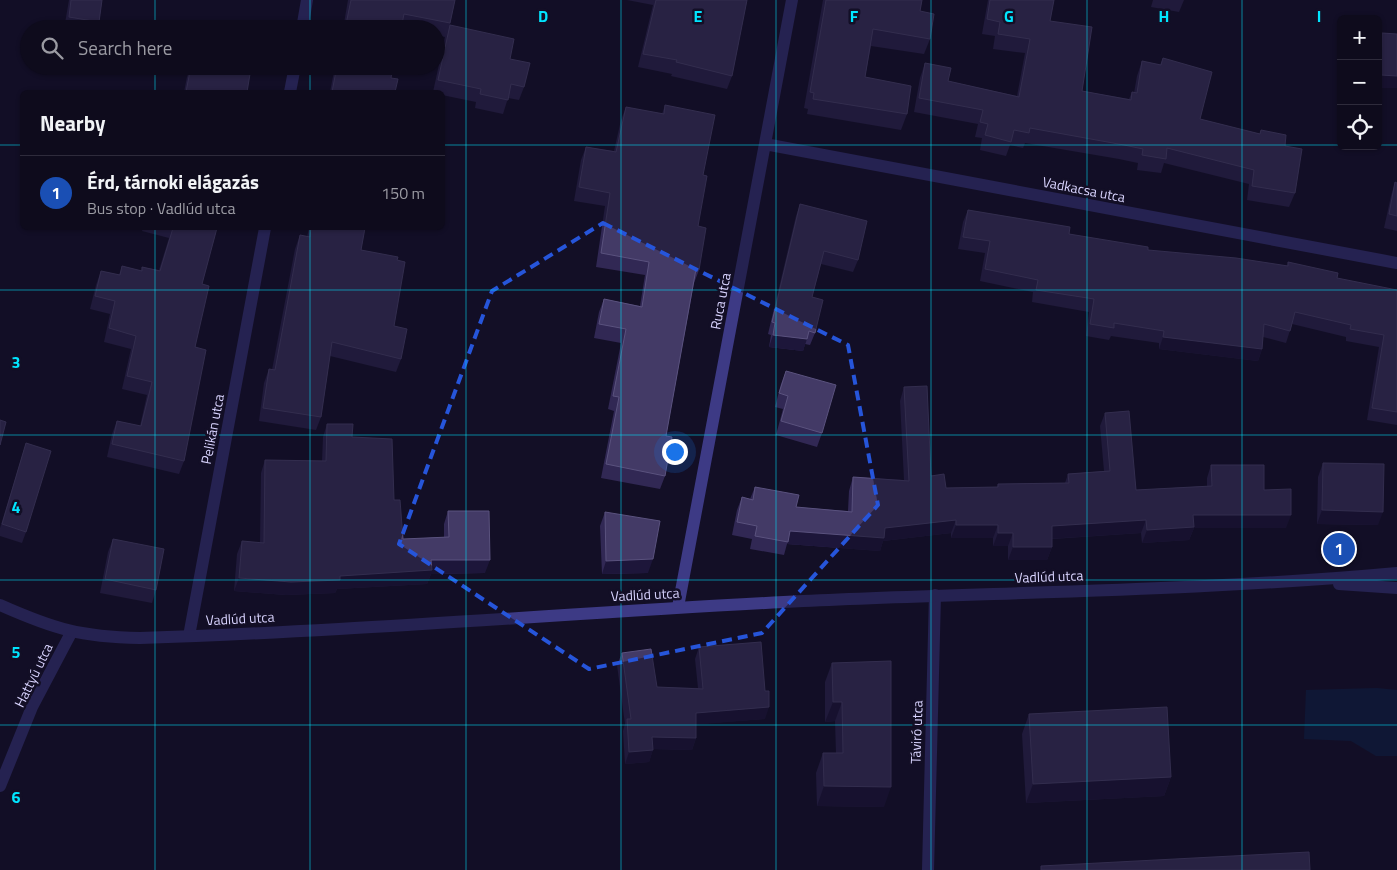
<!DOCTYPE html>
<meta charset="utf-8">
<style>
body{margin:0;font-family:"Titillium Web",sans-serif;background:#171425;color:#f1f3f6}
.controls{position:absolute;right:15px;top:15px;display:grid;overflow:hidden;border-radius:8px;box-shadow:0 1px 4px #0004}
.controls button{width:45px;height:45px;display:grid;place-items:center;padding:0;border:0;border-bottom:1px solid #2e2b3b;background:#0e0b1c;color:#f1f3f6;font:25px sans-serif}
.you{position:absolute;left:674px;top:451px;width:18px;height:18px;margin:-12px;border:4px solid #fff;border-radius:50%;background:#1a73e8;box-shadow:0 0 0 8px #1a73e833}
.badge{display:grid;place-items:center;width:32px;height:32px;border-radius:50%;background:#00e5ff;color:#fff;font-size:16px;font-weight:700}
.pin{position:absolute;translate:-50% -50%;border:2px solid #fff;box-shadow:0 1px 5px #0006}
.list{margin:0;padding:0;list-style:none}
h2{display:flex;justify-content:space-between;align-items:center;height:65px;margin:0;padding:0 20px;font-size:21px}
h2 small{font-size:16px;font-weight:400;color:#9b9ba3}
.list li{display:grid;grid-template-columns:32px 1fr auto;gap:15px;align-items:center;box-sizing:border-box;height:75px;padding:0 20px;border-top:1px solid #2e2b3b}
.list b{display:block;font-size:19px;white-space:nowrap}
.list p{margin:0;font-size:16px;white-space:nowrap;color:#9b9ba3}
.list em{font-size:16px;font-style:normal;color:#9b9ba3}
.icon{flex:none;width:28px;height:28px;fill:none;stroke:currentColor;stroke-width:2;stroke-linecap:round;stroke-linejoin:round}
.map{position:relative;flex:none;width:1397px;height:870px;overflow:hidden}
.search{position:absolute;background:#0e0b1c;box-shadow:0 1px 4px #0004;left:20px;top:20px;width:425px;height:55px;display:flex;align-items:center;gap:12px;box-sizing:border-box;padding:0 18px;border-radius:28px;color:#9b9ba3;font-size:19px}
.panel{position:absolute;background:#0e0b1c;box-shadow:0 1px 4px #0004;left:20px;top:90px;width:425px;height:140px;border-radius:8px}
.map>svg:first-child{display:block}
.water{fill:#0c2248}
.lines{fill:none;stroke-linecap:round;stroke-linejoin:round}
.service{stroke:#3d3a85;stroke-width:12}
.minor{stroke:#3d3a85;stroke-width:12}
.tertiary{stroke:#3d3a85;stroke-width:12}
.wall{fill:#312854}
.shaded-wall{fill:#1d163a}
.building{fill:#433a66;stroke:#5a527e}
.marked{fill:none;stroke:#2655da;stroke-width:4;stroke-dasharray:10 6;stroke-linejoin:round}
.grid{fill:none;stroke:#00e5ff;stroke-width:1;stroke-opacity:0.55}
.labels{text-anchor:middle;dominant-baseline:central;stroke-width:5;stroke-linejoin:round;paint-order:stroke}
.street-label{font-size:14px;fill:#d9d4ff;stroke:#130f26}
.grid-label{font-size:16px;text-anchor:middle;font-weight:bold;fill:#00e5ff;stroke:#130f26;stroke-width:5;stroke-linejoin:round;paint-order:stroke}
</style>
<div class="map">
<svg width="1397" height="870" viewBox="0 0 1397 870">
<rect width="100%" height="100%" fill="#130f26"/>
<path class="water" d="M1377,688L1397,690V756H1376L1351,741L1304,739L1306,690Z"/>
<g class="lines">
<path class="service" d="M928,870L935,595"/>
<path class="minor" d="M302,29L307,0
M290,92L295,66
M765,144L1397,263
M678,607L792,0
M189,636L265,228
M0,786L32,707L71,633"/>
<path class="tertiary" d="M1339,584L1397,588
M0,605C54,629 81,637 140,638C361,631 582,612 803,601C1001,592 1200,591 1397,573"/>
</g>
<path class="wall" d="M69,0H102L99,22L96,29H64Z
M348,0H455L450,25L510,59L524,87L519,100L508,98L503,114L475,108L476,102L442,95V92H433L445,37L436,35V29H407L401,27V29H343Z
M627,0H747L732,76L727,89L671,76L672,74L638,67L653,5Z
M823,0H922L920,11L930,39L924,54L871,46L865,77L907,114L901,130L807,114L808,109L804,108Z
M988,0H1054L1050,21L1082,91L1129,99L1132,92L1134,93L1137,76L1142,61L1160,65L1163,58L1200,119L1260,134L1261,130L1285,146L1295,193L1289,207L1247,200L1249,184L1164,163L1161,173L1137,170L1138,163L1119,159L1025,143L1023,148L1010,145L1006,156L980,150L982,138L975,137L978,124L914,112L920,78L925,63L948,81L1017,96L1025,53L993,49L995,36L982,34Z
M1153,0H1184L1179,12L1151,7Z
M1382,33L1397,34V88H1378V42Z
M191,66H206L247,92H184L187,77Z
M335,66H393L391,78L395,92H330Z
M665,105L703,175L698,226L699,270L694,283L666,436L665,476L660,489L601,478L614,411L608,409L621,343L594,338L599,312L604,299L640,306L645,275L596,267L605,206L574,201L581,160L586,147L614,151L621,120L626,107L662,114Z
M1395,182L1397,183V231L1384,228L1391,196Z
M800,204L858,260L853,272L821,264L812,297L815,333L810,345L805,344L803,351L769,347L771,335L768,334L796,216Z
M968,210L1069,234L1148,250L1287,266L1288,262L1337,278L1397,290V425L1367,420L1379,347L1346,341V337L1292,324L1286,343L1263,337L1262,349L1258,361L1159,349V343L1111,336L1109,340L1086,336L1089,312L1032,302L1033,292L980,281L985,253L958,249L963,222Z
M143,228H217L202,284L184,461L179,474L107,457L112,434L117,421L140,426L147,395L122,389L131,349L104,342L110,314L90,309L96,285L101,271L119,275L122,266L141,271L142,267L159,270L169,238L142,231Z
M309,228H365L361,250L397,260L394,326L401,359L396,372L330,356L321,417L316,430L259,421L264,383L269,369L272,370L295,249L300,235L307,237Z
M786,371L822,433L817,447L776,435L783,409L775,407L781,384Z
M904,387L931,476L946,488L997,487L998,484L1065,483L1068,474L1104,471L1100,426L1105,413L1136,490L1207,486V478L1211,465L1264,490L1286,528H1194L1189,540L1142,543L1141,533L1052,539V547L1047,560H1008V546H993V538H951V533L883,541L880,551L787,544L784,555L750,549L752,539L732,535L737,510L742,497L750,499L755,487L796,507L848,511L849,491L853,477L904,480L900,401Z
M327,424L352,437L394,500L403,539L444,537V524L448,511L485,573L431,574L427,584L337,589L335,593L286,595L234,591L237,554L242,541L260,543L261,473L265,460L322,461L323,437Z
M26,443V532L22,543L0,536V528Z
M1323,463L1378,525L1317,524L1318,477Z
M605,512L648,573L602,574L600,526Z
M113,539L156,590L152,603L100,593L108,552Z
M699,647L765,719L696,724V738L692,750L653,749L649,762L625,764L623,731L625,724L617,665L622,653L657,687L698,688L695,659Z
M832,663L884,807L817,806L816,773L823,753H836L835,721L825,722V682Z
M1029,714L1171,777L1164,796L1026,803L1022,734Z"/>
<path class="shaded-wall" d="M1381,75L1397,76V88H1378V84Z
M773,335L807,339L803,351L769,347Z
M1163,337L1262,349L1258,361L1159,349Z
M1322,510L1383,512L1378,525L1317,524Z
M1193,515H1291L1286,528H1194L1189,540L1142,543L1147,530Z
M956,520L951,533L883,541L880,551L787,544L790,531L885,528Z
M1146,520L1141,533L1047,539L1052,526Z
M956,525H998L993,538H951Z
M998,533H1013L1008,546H993Z
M1013,547H1052L1047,560H1008Z
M653,559L648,573L602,574L606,561Z
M431,560H490L485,573L431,574L427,584L337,589L335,593L286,595L234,591L239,578L340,576Z
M833,702H842L835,721L825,722Z
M769,707L765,719L692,725L696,713Z
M652,737L696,738L692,750L648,749Z
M653,750L649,762L625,764L629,752Z
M1171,777L1164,796L1026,803L1033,784Z
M824,786L891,787L884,807L817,806Z"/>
<path class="building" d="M71,0H102L99,22L69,17Z
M351,0H455L450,23L404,14L401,29H345Z
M656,0H747L732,76L676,62L677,60L643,54Z
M826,0H922L920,11L934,14L930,39L873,29L865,77L911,86L907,114L813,99L814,93L810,92Z
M990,0H1054L1050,21L1092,27L1082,91L1131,100L1132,92L1137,93L1142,61L1161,65L1163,58L1212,72L1200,119L1260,134L1261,130L1286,135L1285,146L1302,149L1295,193L1252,186L1254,170L1167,148L1166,159L1142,155L1143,149L1124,145L1030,128L1029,133L1014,130L1011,142L985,135L988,124L980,122L983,110L919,98L925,63L951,68L948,81L1019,97L1030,39L998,34L1000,22L987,19Z
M450,25L514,39L510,59L530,63L524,87L511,84L508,100L480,94L481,89L438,80Z
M1382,33L1397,34V76L1381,75Z
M191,66H206L250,74L247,92H186Z
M337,66H393L391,78L398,79L395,92H332Z
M665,105L715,115L703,175L707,176L698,226L706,228L699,270L696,269L666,436L672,437L665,476L606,464L619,397L613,396L626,329L599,324L604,299L642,307L649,262L601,253L610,193L579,187L586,147L616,152L626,107L664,114Z
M1395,182L1397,183V216L1389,214Z
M800,204L867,221L858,260L824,251L812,297L823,300L815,333L809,331L807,339L773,335L775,323L772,322Z
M968,210L1070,227L1069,234L1148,247V250L1236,258L1288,266V262L1338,273L1337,278L1397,290V412L1372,408L1384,335L1350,329L1351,325L1295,312L1290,331L1264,324L1262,349L1163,337L1164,331L1114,323V328L1090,324L1094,299L1036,290L1038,280L985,269L990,241L963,237Z
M173,228H217L202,284L209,286L195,347L206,350L184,461L112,444L117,421L141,426L152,382L127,376L136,336L109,328L115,301L95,296L101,271L120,275L122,266L142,271V267L160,271Z
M311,228H365L361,250L398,257L397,260L405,262L394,326L407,329L401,359L332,342L321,417L263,408L269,369L275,370L300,235L310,237Z
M786,371L836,385L822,433L781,421L788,396L779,393Z
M927,386L931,476L944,474L946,488L998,487V484L1069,483L1068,474L1110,471L1105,413L1129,411L1136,490L1212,486L1211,465H1264V490L1291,489V515H1193L1194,527L1147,530L1146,520L1052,526V547H1013V533H998V525H956V520L885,528L884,538L790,531L788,542L755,536L757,526L737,522L742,497L753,500L755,487L799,495L796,507L852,512L853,477L909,481L904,387Z
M0,420L6,422L0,445Z
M327,424H353L352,437L392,439L394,500H400L403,539L449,537L448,511H489L490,560H431L432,570L340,576V580L291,582L239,578L242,541L264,543L265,460L326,461Z
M26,443L51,451L26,532L2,524Z
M1323,463L1384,464L1383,512L1322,510Z
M605,512L660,521L653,559L606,561Z
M113,539L164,549L156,590L105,579Z
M761,642L765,691H769V707L696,713V738L652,737L653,750L629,752L627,719H631L622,653L651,649L657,687L703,689L699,647Z
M891,661V787L824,786L823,753H843L842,702H833L832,663Z
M1167,707L1171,777L1033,784L1029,714Z
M1309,852L1310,870H1041V866Z"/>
<path d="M0 0H1397V870H0ZM603,223L848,345L878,505L762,633L589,669L399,544L492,291Z" fill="#130f26" fill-opacity=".55" fill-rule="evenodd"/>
<path class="marked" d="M603,223L848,345L878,505L762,633L589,669L399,544L492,291Z"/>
<path class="grid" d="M155,0V29M310,0V29M466,0V870M621,0V870M776,0V870M931,0V870M1087,0V870M1242,0V870M155,66V92M310,66V92M0,145H22M442,145H1341M1378,145H1397M155,228V870M310,228V870M0,290H1397M0,435H1397M0,580H1397M0,725H1397"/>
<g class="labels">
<g class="street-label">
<text transform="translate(1084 189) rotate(11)">Vadkacsa utca</text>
<text transform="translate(720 301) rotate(-79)">Ruca utca</text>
<text transform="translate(212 429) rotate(-79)">Pelikán utca</text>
<text transform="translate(1049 576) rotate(-2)">Vadlúd utca</text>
<text transform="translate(645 594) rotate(-3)">Vadlúd utca</text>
<text transform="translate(240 618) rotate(-3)">Vadlúd utca</text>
<text transform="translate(33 675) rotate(-64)">Hattyú utca</text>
<text transform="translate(916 732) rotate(-88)">Táviró utca</text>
</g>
</g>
<g class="grid-label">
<text x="543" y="22">D</text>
<text x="698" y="22">E</text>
<text x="854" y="22">F</text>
<text x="1009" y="22">G</text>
<text x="1164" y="22">H</text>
<text x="1319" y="22">I</text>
<text x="16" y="368">3</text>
<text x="16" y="513">4</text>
<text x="16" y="658">5</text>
<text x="16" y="803">6</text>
</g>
</svg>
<div class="controls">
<button>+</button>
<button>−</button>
<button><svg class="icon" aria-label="locate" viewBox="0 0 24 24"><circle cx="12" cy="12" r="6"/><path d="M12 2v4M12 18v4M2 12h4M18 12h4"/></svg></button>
</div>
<div class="you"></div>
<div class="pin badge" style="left:1339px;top:549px;background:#1a4fb4">1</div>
<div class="search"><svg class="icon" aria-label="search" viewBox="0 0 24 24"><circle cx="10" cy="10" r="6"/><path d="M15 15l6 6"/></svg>Search here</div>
<section class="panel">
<h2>Nearby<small></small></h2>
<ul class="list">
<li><span class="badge" style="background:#1a4fb4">1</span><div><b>Érd, tárnoki elágazás</b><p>Bus stop · Vadlúd utca</p></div><em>150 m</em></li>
</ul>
</section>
</div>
